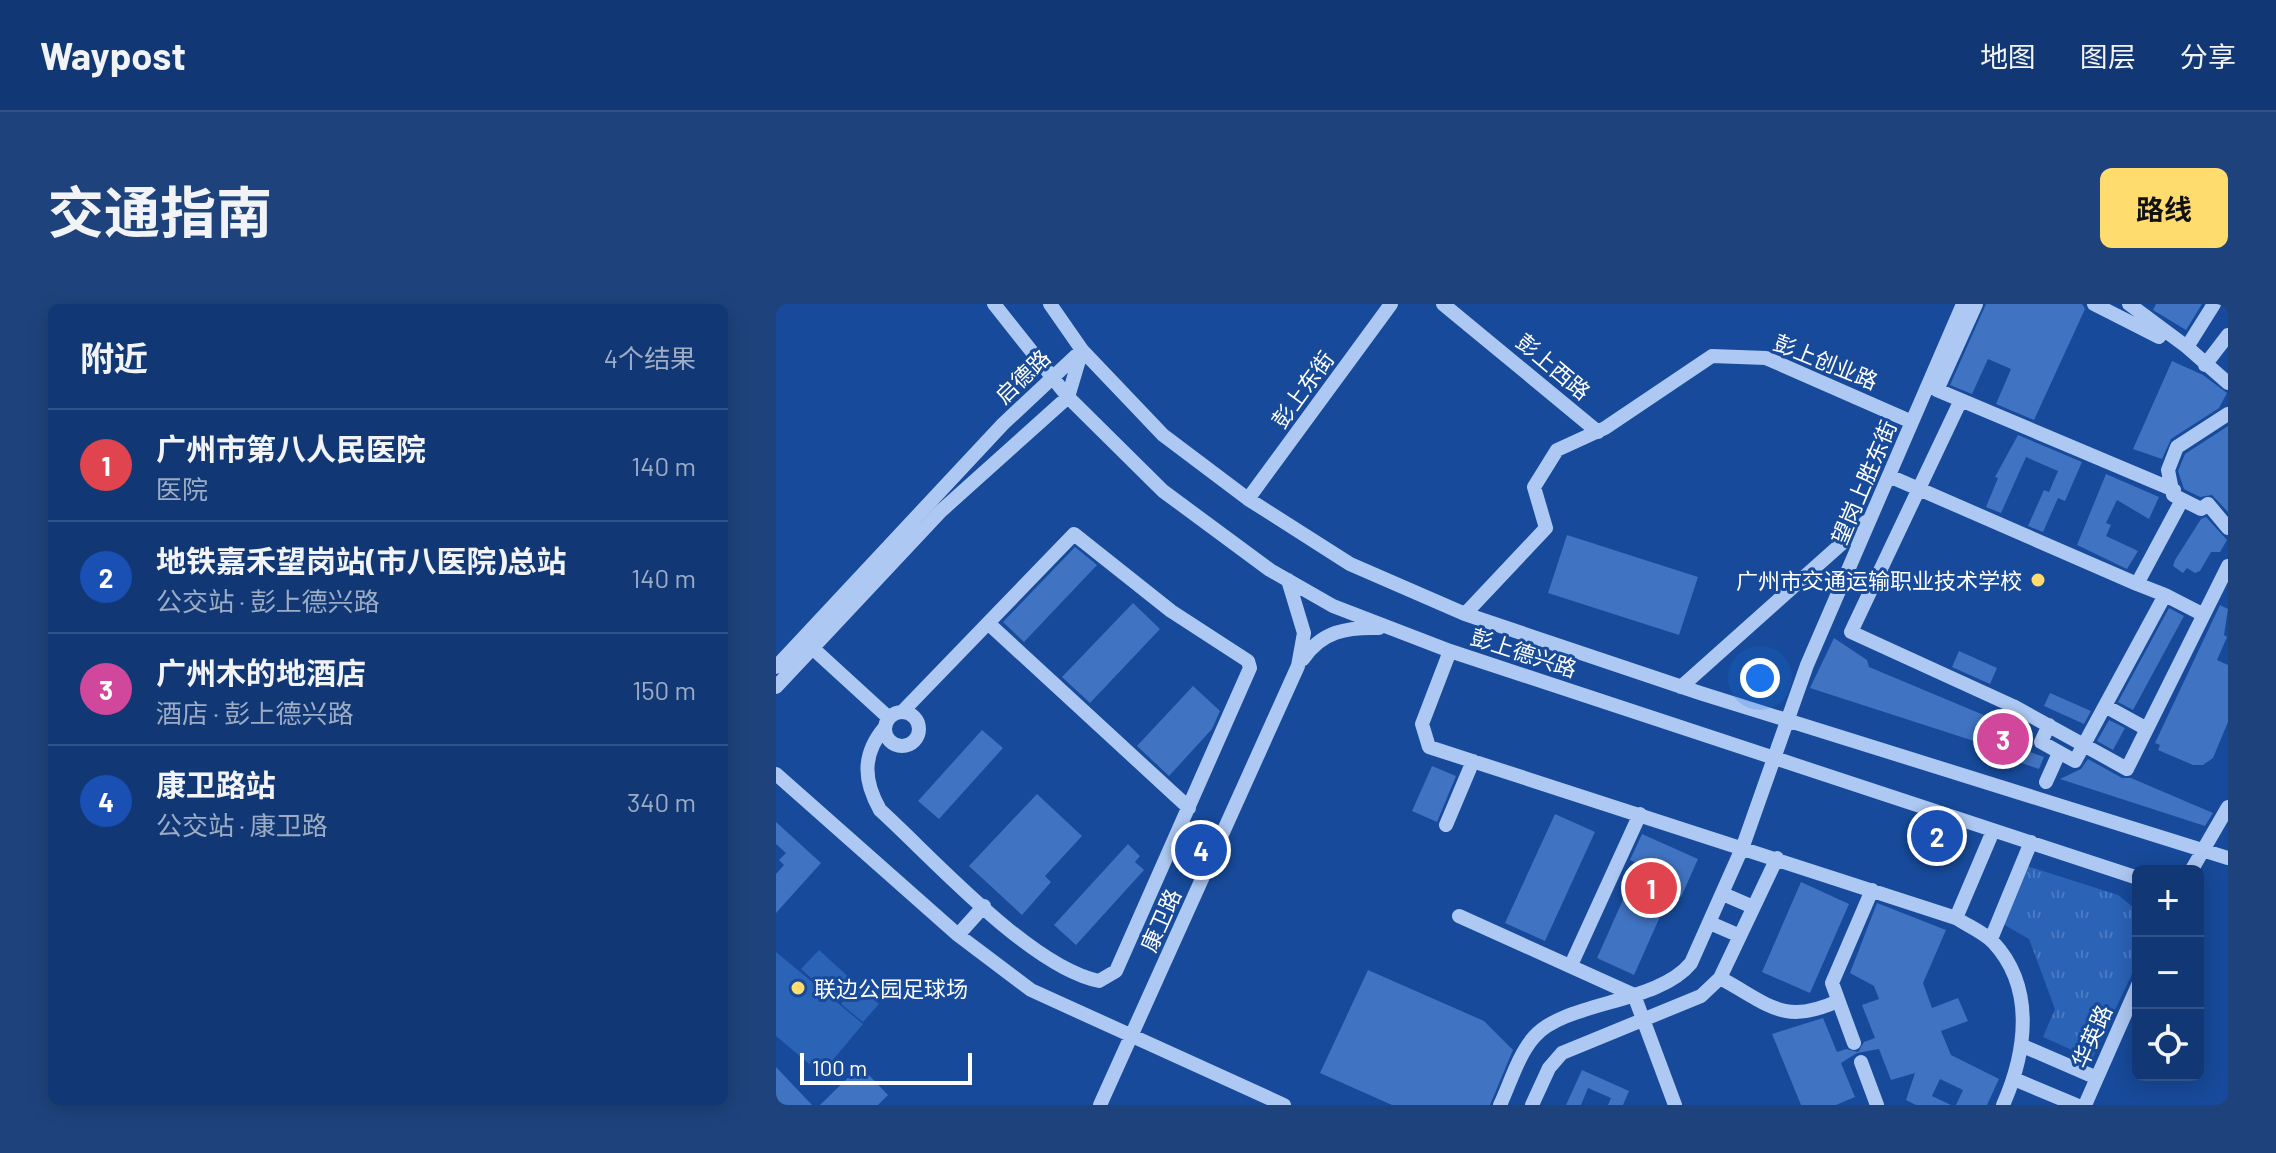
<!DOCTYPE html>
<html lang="zh">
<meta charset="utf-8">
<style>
body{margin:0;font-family:Barlow,"Noto Sans SC",sans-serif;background:#1e437c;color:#f1f3f6}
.controls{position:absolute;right:24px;bottom:24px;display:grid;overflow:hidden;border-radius:12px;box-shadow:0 4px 20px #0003}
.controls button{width:72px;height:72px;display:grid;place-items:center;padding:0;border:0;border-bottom:2px solid #305286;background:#113874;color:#f1f3f6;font:40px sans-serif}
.scale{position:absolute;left:24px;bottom:20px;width:172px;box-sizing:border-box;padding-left:8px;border:4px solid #fff;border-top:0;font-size:22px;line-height:28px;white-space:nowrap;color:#fff;-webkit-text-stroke:6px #174a9a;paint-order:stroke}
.you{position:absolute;left:984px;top:374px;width:28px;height:28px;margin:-20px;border:6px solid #fff;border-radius:50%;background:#1a73e8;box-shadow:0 0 0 12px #1a73e833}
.badge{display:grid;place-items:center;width:52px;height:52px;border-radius:50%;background:#ffdc6d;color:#fff;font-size:26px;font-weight:700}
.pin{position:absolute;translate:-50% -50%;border:4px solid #fff;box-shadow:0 2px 8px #0006}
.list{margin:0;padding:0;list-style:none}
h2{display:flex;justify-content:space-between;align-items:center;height:104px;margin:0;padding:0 32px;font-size:34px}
h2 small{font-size:26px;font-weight:400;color:#9cacc5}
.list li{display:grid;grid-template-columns:52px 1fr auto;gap:24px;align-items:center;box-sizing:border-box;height:112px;padding:0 32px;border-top:2px solid #305286}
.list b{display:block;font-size:30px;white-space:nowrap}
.list p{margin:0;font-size:26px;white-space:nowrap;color:#9cacc5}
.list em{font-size:26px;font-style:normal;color:#9cacc5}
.icon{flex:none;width:44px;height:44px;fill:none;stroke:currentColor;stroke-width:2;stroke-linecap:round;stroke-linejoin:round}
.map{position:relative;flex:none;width:1452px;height:801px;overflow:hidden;border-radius:12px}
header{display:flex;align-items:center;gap:48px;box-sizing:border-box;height:112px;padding:0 40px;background:#113874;border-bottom:2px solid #305286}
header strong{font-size:38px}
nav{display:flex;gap:44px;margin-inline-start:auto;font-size:28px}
.intro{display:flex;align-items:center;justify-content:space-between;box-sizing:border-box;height:192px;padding:0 48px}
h1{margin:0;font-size:56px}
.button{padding:20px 36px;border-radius:12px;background:#ffdc6d;color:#111;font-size:28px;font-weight:700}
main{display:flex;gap:48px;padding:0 48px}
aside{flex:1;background:#113874;border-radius:12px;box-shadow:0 4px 20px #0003}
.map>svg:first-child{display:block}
.grass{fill:url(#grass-tufts)}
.pitch{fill:#2b63b7}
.building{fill:#4073c1}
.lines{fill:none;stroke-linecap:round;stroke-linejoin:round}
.minor{stroke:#adc8f2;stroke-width:14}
.poi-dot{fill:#ffdc6d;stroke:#174a9a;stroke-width:3}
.labels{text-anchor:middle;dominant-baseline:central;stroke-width:6;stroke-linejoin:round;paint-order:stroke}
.street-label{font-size:22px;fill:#fff;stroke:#174a9a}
.poi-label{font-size:22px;fill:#fff;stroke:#174a9a;text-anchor:end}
</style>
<header>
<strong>Waypost</strong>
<nav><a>地图</a><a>图层</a><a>分享</a></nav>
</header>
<div class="intro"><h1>交通指南</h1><a class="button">路线</a></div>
<main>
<aside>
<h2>附近<small>4个结果</small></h2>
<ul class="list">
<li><span class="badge" style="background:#e0444e">1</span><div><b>广州市第八人民医院</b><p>医院</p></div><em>140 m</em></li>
<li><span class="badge" style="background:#1a4fb4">2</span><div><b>地铁嘉禾望岗站(市八医院)总站</b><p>公交站 · 彭上德兴路</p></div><em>140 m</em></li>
<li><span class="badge" style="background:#d1479c">3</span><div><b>广州木的地酒店</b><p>酒店 · 彭上德兴路</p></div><em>150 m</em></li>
<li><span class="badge" style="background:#1a4fb4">4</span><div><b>康卫路站</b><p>公交站 · 康卫路</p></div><em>340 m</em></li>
</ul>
</aside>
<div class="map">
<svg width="1452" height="801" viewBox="0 0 1452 801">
<defs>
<pattern id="grass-tufts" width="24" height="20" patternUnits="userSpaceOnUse" patternTransform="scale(2)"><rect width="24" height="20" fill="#2b63b7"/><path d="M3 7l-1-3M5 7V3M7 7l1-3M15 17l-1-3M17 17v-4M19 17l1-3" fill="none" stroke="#4b7ac2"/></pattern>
</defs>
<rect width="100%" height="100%" fill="#174a9a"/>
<path class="grass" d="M1251,562L1342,591L1362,607V657L1316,755L1267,733L1279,705L1253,635L1227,620Z"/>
<path class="pitch" d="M43,646L77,677L60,696L25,665Z
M0,648L87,720L45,770L0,732Z
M83,681L103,700L87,718L65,700Z"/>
<path class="building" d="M1210,0H1306L1309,5L1258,116L1220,100L1235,65L1212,55L1196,90L1174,81Z
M1380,0H1426L1410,26L1377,6Z
M1396,57L1427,71L1451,89L1443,104L1395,135L1386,155L1357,145Z
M1452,122V208L1436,191L1424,193L1408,185L1402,167L1409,150Z
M1242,131L1306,158L1289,197L1282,194L1267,228L1252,222L1268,186L1273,188L1282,167L1250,153L1225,209L1210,203L1222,174L1219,173Z
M1330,170L1383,193L1373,215L1341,196L1330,219L1335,221L1330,232L1362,247L1351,265L1301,241Z
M1430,213L1451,236L1444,248H1435L1424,267L1419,269L1411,264L1407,269L1397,262L1399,256L1425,215Z
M791,231L922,273L903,331L772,289Z
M299,243L321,261L248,338L227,318Z
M357,299L384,325L314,399L286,373Z
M1444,301L1452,305L1448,331L1451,333L1441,356L1452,361V418L1437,454L1427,461H1417L1382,446L1384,441L1379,439Z
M1393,304L1408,312L1357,406L1342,398Z
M1058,334L1091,356L1093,363L1253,430L1246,445L1268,453L1263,465L1201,444V438L1034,384Z
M1183,347L1221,364L1214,380L1176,363Z
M417,382L444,407L436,425L393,472L361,442Z
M1274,389L1315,407L1308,420L1268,402Z
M1333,416L1349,424L1337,446L1321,437Z
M206,426L227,444L163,515L142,497Z
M1312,455L1346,474H1355L1437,509L1429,522L1284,475L1305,465Z
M656,462L680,472L661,518L636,507Z
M261,490L306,532L269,572L275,578L246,611L193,562Z
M779,510L819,528L769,637L729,619Z
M0,518L45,559L0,609V570L8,561L3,556L10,549L0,540Z
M866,530L922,555L905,593L895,588L858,671L821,654L863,560L854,556Z
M352,540L364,552L359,558L368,566L300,641L278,621Z
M1025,578L1073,600L1034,689L986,668Z
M1101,599L1170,626L1147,679L1156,704L1182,694L1192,717L1165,727L1175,751L1223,775L1211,801H1180L1187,786L1164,775L1156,792L1175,801H1140L1130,796L1139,769L1115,776L1103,745L1081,749L1065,759L1079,793L1060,801H1025L996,730L1047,714L1061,748L1070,745L1082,748L1088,738L1099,734L1086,701L1103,695L1098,682L1074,669Z
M592,666L708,717L737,746L714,801H616L544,769Z
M84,762L112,791L102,801H44Z
M0,763L36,801H0Z
M806,766L853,787L847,801H832L835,794L812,784L805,801H790Z"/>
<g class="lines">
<path class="minor" d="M218,0L292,93L387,187L494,266L557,302L674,347L1362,574
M274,0L306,46L387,131L472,195L574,260L689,310L924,389L1452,554
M667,0L822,128
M1200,0L1161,86L1398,186
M1318,0L1383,33
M1353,0L1411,43
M1438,0L1411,43L1452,79
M1429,61L1452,31
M1184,98L1075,328L1237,402L1351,465L1452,262
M1452,110L1401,143L1392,166L1397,191L1425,205L1432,200L1452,224
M1113,172L1361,280
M472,195L615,0
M1389,291L1426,310
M689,310L770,224L758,183L781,146L829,124L936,52L990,54L1136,118
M212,319L413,504
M31,339L113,414
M674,347L646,420L653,443L1180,614C1192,622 1207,628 1217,638C1260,684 1250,749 1227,801
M527,355C546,327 571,323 603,324
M0,363L227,120L306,46
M0,383L165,207L292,93L306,46
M905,383L1091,217
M1329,402L1371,425
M109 425a17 17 0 1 1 34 0a17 17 0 1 1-34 0Z
M1273,421L1265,438L1299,457L1389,291L1361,280L1406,196
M109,423C86,450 87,476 104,506C157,554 254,663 323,677L340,667L474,364L472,357L395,307L298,230L126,408
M0,470L182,631L255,686L508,801
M1270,478L1283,449
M670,521L697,457
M1415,567L1452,503
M947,590L977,603
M683,612L858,691L899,801
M1180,614L1217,527
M934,619L964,632
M182,631L208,602
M1215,635L1255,538
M795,661L864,510
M944,674C993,700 1007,722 1062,697
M1078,739L1056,679L1096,586
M1247,742L1321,774
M1085,758L1101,801
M1238,775L1300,801
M324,801L522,362L528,329L512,276
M724,801C734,780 742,751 758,733C789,697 882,700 915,659L967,542L1031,361L1187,0
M756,801L773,764L786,749L925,692L944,674L1001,554
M1309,801L1362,681"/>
</g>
<g class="poi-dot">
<circle cx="1262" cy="276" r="8"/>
<circle cx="22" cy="684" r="8"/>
</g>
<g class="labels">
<g class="street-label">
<text transform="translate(1050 57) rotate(22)">彭上创业路</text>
<text transform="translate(778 62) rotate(40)">彭上西路</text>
<text transform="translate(246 72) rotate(-44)">启德路</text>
<text transform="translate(526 85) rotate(-54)">彭上东街</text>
<text transform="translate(1087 178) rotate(-67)">望岗上胜东街</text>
<text transform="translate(748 348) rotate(18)">彭上德兴路</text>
<text transform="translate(384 616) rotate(-66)">康卫路</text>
<text transform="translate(1315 732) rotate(-66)">华英路</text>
</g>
<g class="poi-label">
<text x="1246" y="276">广州市交通运输职业技术学校</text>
<text x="38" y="684" text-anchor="start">联边公园足球场</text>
</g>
</g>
</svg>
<div class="controls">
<button>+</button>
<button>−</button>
<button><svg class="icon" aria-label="locate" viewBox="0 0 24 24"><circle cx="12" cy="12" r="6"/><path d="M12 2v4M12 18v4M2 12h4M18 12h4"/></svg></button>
</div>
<div class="scale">100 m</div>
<div class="you"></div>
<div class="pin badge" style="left:875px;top:584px;background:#e0444e">1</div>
<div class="pin badge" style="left:1161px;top:532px;background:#1a4fb4">2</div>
<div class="pin badge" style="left:1227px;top:435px;background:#d1479c">3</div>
<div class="pin badge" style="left:425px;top:546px;background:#1a4fb4">4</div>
</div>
</main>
